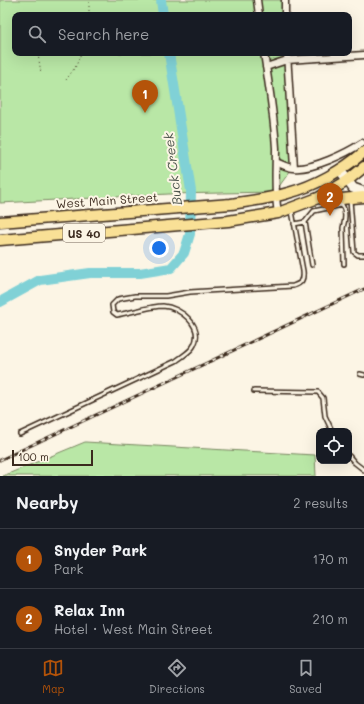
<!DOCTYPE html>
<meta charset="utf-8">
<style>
body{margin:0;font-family:Mali,sans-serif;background:#242831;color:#f1f3f6}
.controls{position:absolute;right:12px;bottom:12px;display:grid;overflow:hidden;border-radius:8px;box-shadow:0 4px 16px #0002}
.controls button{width:36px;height:36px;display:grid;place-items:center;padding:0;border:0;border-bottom:1px solid #363941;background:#171b24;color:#f1f3f6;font:20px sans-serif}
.scale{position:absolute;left:12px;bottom:10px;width:81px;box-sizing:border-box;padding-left:4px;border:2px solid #3b2a1e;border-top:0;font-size:11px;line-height:14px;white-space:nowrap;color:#3b2a1e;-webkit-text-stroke:3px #fcf5e5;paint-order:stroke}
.you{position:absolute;left:159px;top:248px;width:14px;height:14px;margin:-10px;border:3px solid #fff;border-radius:50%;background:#1a73e8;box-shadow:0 0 0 6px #1a73e833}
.badge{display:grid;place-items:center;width:26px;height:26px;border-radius:50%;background:#b45309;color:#fff;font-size:13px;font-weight:700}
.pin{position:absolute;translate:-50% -33px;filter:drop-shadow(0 1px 2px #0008)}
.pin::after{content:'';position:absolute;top:21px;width:14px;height:12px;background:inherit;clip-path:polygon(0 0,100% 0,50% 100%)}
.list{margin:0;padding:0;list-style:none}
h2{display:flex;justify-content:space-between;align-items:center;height:52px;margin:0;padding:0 16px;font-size:17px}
h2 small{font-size:13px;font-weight:400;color:#9ea1a6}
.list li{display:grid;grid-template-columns:26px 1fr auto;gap:12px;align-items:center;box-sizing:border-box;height:60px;padding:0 16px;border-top:1px solid #363941}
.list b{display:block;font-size:15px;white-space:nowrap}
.list p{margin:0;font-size:13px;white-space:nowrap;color:#9ea1a6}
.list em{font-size:13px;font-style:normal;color:#9ea1a6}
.icon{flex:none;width:22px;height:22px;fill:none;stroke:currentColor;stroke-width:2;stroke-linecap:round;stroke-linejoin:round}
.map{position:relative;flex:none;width:364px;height:476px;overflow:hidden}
.search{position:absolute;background:#171b24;box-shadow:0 4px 16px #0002;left:12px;right:12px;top:12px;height:44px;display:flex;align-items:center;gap:10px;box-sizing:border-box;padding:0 14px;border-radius:8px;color:#9ea1a6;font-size:15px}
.sheet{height:172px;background:#171b24}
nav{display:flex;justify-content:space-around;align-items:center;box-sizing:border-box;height:56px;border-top:1px solid #363941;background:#171b24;font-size:11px;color:#9ea1a6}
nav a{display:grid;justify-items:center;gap:2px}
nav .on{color:#b45309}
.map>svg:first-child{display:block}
.green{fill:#b9e7a6;stroke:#7a8862}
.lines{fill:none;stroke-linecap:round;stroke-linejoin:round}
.river{stroke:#80d1d6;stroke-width:10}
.lane-casing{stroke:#3b2a1e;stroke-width:6}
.street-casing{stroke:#3b2a1e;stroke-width:9}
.secondary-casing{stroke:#3b2a1e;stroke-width:12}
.primary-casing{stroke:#3b2a1e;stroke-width:13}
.path{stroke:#3b2a1e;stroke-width:1;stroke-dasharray:1 3;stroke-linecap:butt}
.lane{stroke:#fcf5e5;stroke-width:3}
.street{stroke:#fcf5e5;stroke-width:6}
.secondary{stroke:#fcf5e5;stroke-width:9}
.primary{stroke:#f9e096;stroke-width:10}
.rail-casing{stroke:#3b2a1e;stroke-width:3}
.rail{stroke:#fcf5e5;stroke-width:1.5;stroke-dasharray:4.5;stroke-linecap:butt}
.labels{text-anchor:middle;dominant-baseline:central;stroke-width:4;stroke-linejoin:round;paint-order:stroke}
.shield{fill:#fcf5e5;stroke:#75675a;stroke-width:1}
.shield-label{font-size:11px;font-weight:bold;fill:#3b2a1e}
.street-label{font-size:12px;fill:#3b2a1e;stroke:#fcf5e5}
.water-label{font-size:13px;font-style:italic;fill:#4c544c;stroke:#fcf5e5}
</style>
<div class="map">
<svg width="364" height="476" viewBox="0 0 364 476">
<rect width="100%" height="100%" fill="#fcf5e5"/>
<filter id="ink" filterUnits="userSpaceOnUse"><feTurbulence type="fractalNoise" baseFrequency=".025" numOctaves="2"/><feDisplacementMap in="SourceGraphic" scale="8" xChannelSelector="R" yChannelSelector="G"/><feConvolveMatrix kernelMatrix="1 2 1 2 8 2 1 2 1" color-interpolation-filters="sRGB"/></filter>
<g filter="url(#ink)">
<path class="green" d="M0,0H286L285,15H15V53H287L293,167L275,192L169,194L0,203Z
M85,442L315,455L316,476H3Z"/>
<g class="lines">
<path class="river" d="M161,0L163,15
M0,302L40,280L90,273H140L171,268L184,253L190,234L191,191L169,53"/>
<g class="lane-casing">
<path id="lane" d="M350,200L354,252L358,255H364
M342,205C346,211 345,221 343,228L344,264
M305,222L312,265
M294,224L305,222L314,211L342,205V201
M360,374L364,375
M254,391L318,392L323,398L325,416L332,431
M20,434L176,361C182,356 191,352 194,345C204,326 180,307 163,306C152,306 129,313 117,315L113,312L112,305L118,299L135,296H166L190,292L293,286C302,283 304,280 303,271L292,211
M349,456L355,463L364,470"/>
</g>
<g class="street-casing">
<path id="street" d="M257,0L259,15
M285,0V15
M264,53C269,85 274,116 276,148C276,170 274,191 278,213
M287,53L294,168
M266,67L287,60L364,55
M276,162C281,164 288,168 294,168C312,170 347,153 362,143"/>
</g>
<g class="secondary-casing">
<path id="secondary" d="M340,170L353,188L364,192"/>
</g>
<g class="primary-casing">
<path id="primary" d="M318,198L341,199L364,197
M0,222L231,204C250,201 269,199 288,193C315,186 343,170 364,152
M0,240L228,221L278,213L318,198L347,181L364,167"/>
</g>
<path class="path" d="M89,15V1
M38,54L41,73
M66,80L76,66L81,53"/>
<use href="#lane" class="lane"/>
<use href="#street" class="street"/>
<use href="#secondary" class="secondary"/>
<use href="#primary" class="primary"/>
<g class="rail-casing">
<path id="rail" d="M0,460L364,289"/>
</g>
<use href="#rail" class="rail"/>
</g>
</g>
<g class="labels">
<rect class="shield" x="63" y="224" width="42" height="18" rx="3"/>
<g class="shield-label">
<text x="84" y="233">US 40</text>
</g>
<g class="street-label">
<text transform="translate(107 200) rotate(-4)">West Main Street</text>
</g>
<g class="water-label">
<text transform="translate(172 169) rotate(-97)">Buck Creek</text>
</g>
</g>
</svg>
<div class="controls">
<button><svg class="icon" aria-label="locate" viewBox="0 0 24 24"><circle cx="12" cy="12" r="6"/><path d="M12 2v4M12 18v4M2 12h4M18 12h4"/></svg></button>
</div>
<div class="scale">100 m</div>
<div class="you"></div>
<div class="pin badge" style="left:145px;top:113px">1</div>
<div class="pin badge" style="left:330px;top:216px">2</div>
<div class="search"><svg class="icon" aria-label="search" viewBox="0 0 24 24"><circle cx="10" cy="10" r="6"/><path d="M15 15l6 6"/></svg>Search here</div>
</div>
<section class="sheet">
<h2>Nearby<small>2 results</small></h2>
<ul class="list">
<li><span class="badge">1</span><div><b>Snyder Park</b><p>Park</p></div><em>170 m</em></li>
<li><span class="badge">2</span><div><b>Relax Inn</b><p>Hotel · West Main Street</p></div><em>210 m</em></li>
</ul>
</section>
<nav>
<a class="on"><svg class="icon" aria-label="map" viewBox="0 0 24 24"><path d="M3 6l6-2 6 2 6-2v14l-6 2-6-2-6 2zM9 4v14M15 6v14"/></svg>Map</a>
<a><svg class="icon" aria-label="directions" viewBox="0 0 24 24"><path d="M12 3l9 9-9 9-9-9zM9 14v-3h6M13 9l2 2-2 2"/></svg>Directions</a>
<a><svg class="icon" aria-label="saved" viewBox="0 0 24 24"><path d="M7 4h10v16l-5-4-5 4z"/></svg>Saved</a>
</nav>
